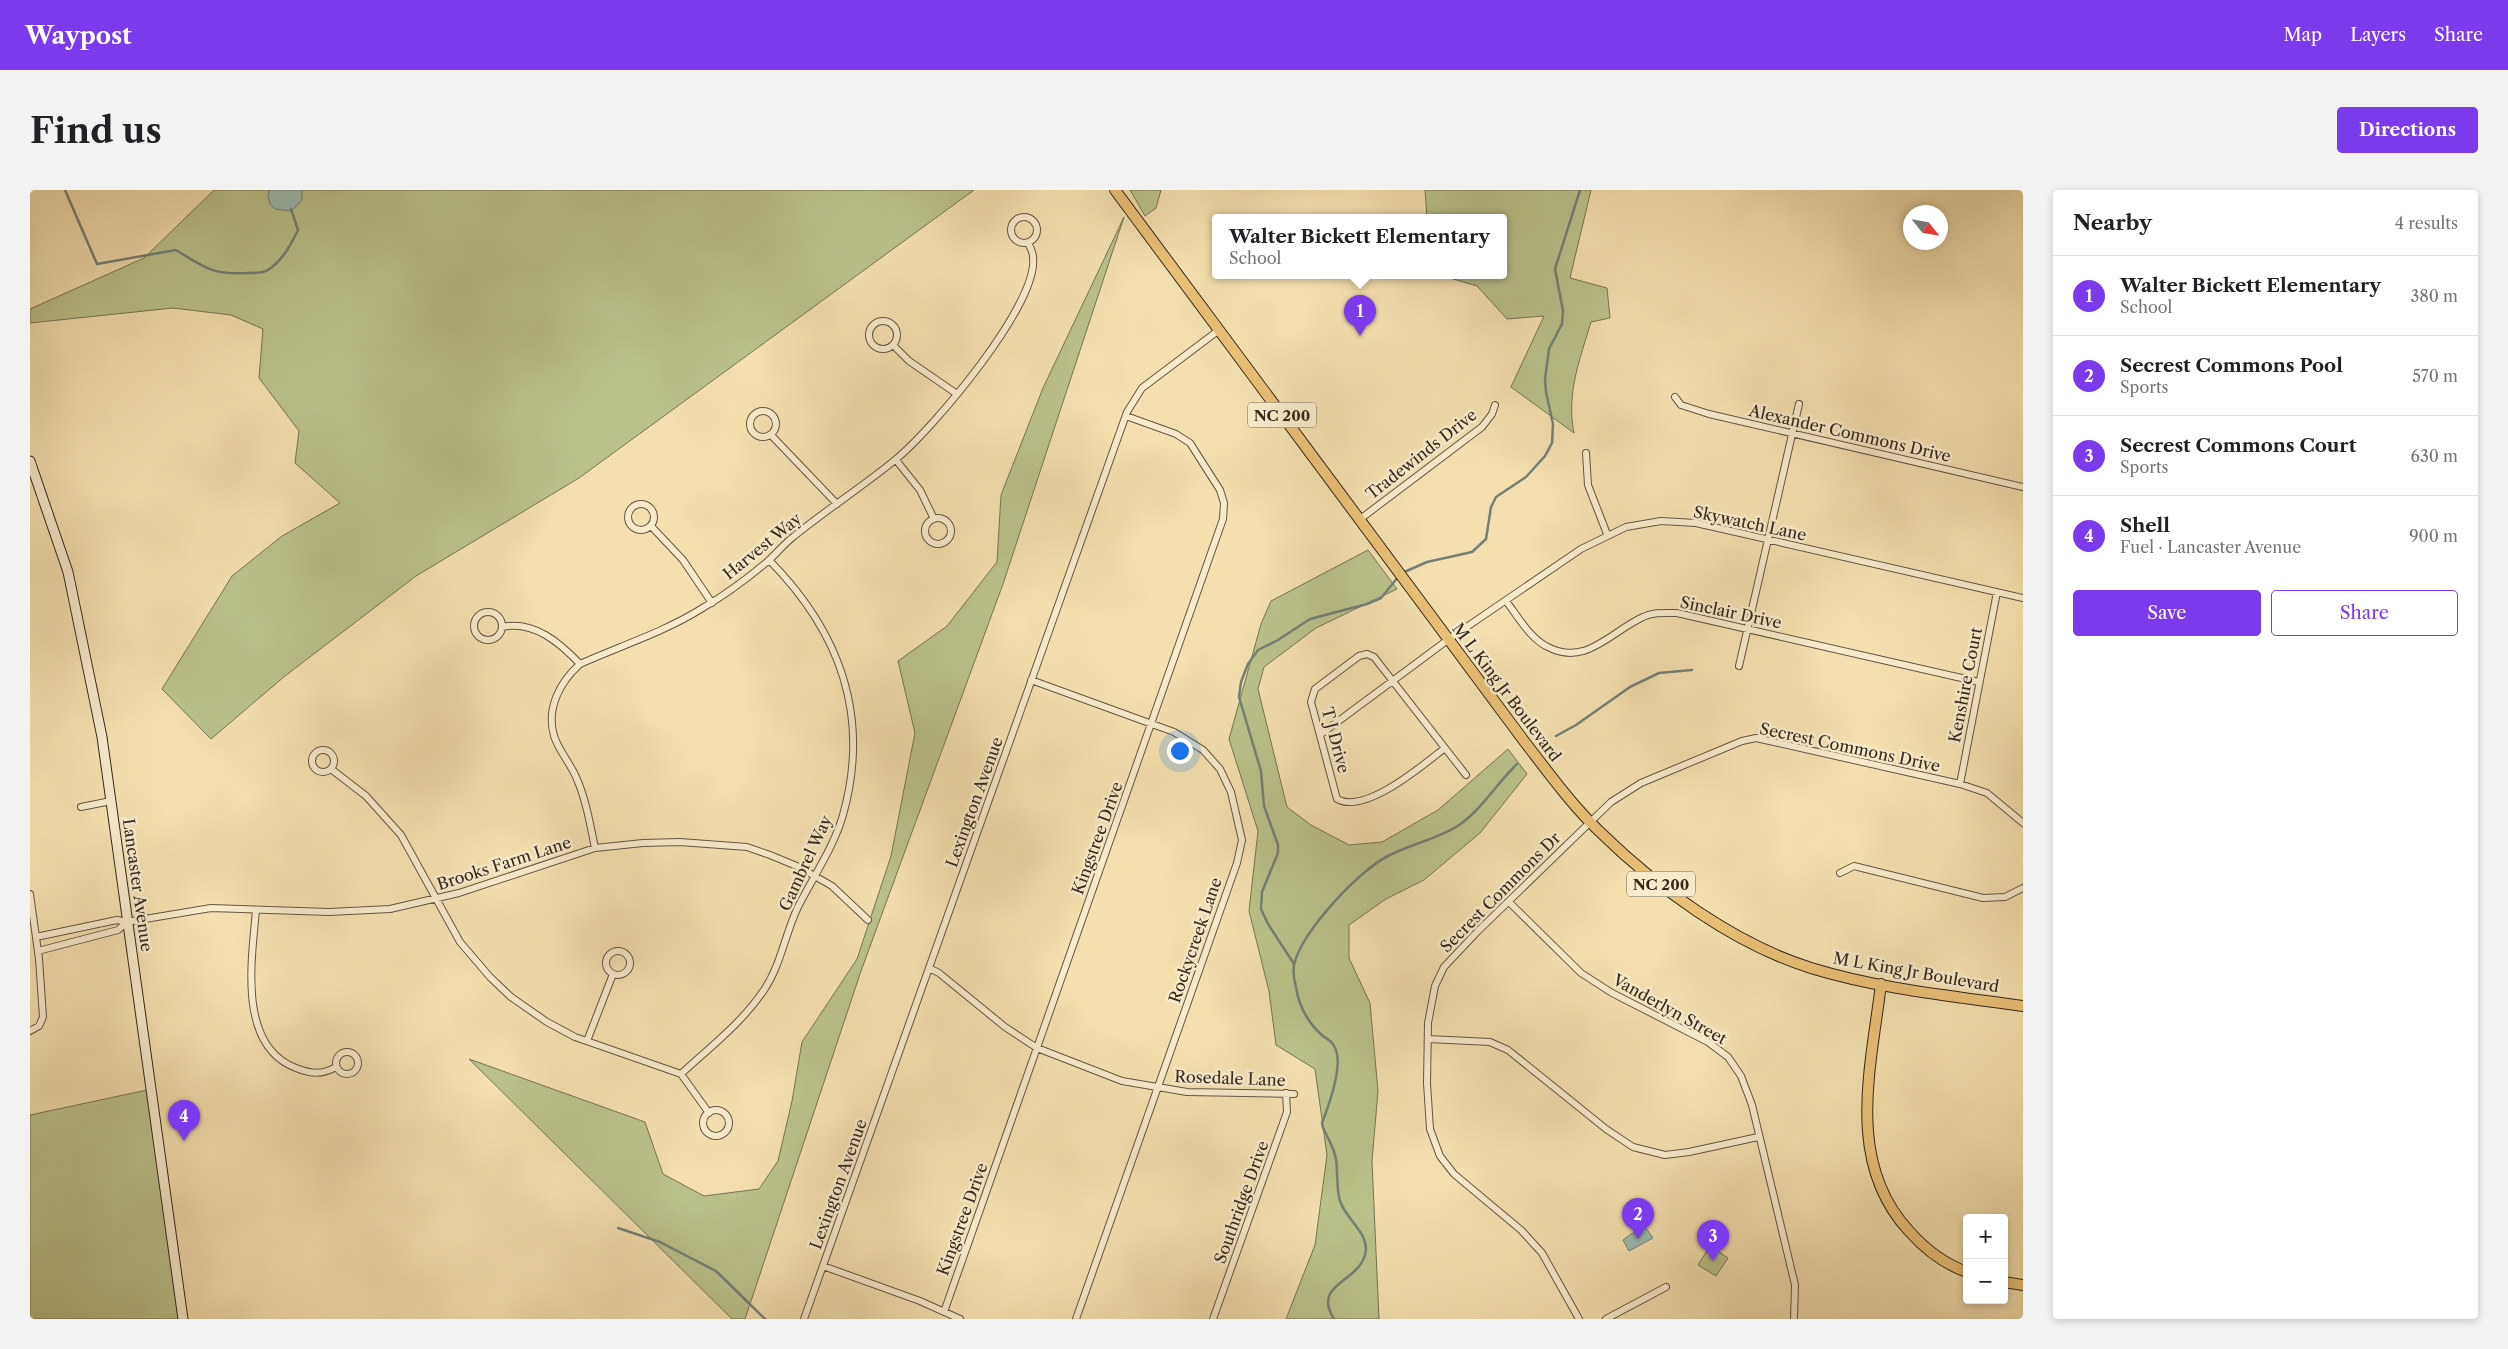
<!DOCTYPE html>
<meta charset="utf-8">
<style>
body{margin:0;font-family:"Libre Caslon Text",serif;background:#f2f2f2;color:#202124}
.controls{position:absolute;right:15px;bottom:15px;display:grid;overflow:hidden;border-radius:5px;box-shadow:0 2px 8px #0003}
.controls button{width:45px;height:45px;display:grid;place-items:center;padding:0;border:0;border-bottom:1px solid #e0e0e0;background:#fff;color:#202124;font:25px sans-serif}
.compass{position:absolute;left:1873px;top:15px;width:45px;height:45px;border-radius:50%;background:#fff;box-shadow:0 2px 8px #0003;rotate:121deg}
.you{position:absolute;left:1149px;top:560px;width:18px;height:18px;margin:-12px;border:4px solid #fff;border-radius:50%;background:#1a73e8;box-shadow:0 0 0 8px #1a73e833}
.badge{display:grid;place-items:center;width:32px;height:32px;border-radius:50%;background:#7c3aed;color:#fff;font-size:16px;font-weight:700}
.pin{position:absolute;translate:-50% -41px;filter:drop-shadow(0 1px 2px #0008)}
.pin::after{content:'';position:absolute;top:26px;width:18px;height:15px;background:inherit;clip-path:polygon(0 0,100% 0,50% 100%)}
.popup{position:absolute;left:1182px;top:24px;width:295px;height:65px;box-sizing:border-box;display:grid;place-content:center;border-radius:5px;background:#fff;filter:drop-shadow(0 1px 4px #0005);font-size:16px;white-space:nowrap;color:#757577}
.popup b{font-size:19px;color:#202124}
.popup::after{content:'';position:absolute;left:50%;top:100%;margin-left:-10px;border:10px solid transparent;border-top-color:#fff}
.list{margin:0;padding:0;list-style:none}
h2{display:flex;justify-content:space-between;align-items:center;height:65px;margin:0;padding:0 20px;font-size:21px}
h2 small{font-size:16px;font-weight:400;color:#757577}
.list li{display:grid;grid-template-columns:32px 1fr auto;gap:15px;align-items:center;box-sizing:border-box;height:80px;padding:0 20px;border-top:1px solid #e0e0e0}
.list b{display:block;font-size:19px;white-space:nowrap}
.list p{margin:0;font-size:16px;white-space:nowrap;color:#757577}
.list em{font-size:16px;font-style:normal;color:#757577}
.actions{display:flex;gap:10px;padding:15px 20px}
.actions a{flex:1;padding:11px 0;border:1px solid #7c3aed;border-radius:5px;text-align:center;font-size:18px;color:#7c3aed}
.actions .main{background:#7c3aed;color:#fff}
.map{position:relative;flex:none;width:1993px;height:1129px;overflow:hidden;border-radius:5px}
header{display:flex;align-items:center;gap:30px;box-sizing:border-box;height:70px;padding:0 25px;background:#7c3aed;color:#fff}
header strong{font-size:24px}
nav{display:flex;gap:28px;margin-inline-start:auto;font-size:18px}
.intro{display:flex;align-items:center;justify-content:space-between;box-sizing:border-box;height:120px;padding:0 30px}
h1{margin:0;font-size:35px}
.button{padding:12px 22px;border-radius:5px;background:#7c3aed;color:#fff;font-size:18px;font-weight:700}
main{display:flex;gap:30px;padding:0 30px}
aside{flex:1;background:#fff;border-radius:5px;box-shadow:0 2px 8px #0003}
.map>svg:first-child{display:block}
.green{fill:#bac28a;stroke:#767554}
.water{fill:#9dbcb1;stroke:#738176}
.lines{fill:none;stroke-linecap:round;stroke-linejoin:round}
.stream{stroke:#738176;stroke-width:2.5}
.street-casing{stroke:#635641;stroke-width:8}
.secondary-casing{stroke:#33281d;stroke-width:11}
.primary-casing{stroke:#33281d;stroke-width:12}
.street{stroke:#f7ebca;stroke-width:6}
.secondary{stroke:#f7ebca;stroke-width:9}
.primary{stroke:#eac077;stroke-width:10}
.labels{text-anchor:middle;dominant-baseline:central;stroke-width:5;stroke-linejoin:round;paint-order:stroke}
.shield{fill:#f7ebca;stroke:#6e6251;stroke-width:1}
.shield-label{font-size:15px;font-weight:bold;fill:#33281d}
.street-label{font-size:16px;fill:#33281d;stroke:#f7ebca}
</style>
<header>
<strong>Waypost</strong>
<nav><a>Map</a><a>Layers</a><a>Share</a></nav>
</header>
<div class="intro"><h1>Find us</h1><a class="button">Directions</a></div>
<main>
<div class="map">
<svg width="1993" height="1129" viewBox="0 0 1993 1129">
<rect width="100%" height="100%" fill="#f3e0ae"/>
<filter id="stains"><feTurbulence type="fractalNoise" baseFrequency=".004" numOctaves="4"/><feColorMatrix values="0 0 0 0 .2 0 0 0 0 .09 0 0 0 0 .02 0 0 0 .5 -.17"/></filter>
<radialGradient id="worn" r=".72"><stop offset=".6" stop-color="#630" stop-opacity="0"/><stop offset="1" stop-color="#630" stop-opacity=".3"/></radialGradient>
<path class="green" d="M184,0H944L549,288L386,386L255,486L181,549L132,499L202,386L252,346L310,313L265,273L269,241L229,188L233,139L201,125L143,118L0,133V119L114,68Z
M1100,0H1131L1126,18L1115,26Z
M1395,0H1561L1540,88L1577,98L1580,128L1561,132C1550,169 1536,204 1544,243L1481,197L1514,126L1477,129L1447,96L1410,85H1474V27H1397Z
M1094,27L973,394L831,781L715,1129H702L439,869L615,932L633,984L674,1006L729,999L748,971L762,911L772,852L827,769L861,666L885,543L868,471L917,436L967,372L971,305L1013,198Z
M1338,360L1367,399L1286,438L1234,477L1228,499L1257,617L1281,635L1319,655L1352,652L1408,620L1478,559L1497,584L1450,643L1394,690L1356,709L1319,735V768L1340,813L1348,901L1342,971L1349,1129H1256L1285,1055L1297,965L1285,879L1246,855L1239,801L1219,721L1228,641L1199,549L1231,434L1241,411Z
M117,900L149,1129H0V925Z
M1680,1056L1698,1068L1686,1086L1668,1075Z"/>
<path class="water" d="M239,0H272V10L262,21L245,19L240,14L238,6Z
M1616,1038L1623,1048L1599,1061L1593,1050L1601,1044Z"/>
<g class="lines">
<path class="stream" d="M35,0L67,74L146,60C175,78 183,85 218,83C226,83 235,83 241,78C254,68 261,54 268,40L261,19
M1372,383L1397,372L1442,362L1456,349L1461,317L1466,307L1496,287L1515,266L1522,253L1523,234L1516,202L1515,189L1519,159L1532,134L1533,121L1525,79L1550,0
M1526,546L1546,535L1600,497L1629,483L1662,480
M1264,774L1238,734L1231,719L1232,702L1248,663V655L1234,616L1231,581L1209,507L1211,492L1218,474L1228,460L1248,450L1280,429L1337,414L1351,408L1368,387
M588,1038L630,1052L686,1081L735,1129
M1304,1129C1282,1094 1327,1093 1335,1065C1341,1044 1316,1030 1310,1011C1306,998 1308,983 1306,969C1304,958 1298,948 1293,938L1292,933C1299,915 1315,873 1304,856C1302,851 1297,849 1293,846C1278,833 1269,817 1266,797C1264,790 1263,782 1264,775C1270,743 1331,678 1360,665C1382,654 1406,649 1426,637C1451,621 1466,594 1487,574"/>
<g class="street-casing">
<path id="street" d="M981 40a13 13 0 1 1 26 0a13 13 0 1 1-26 0Z
M839 145a14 14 0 1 1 28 0a14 14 0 1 1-28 0Z
M863,155L879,171L927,204
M1645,207L1651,215L1679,224L1993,297
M720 234a13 13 0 1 1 26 0a13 13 0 1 1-26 0Z
M741,245L807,314
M1556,263L1558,295L1577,344
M866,270L890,300L904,329
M598 327a13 13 0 1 1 26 0a13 13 0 1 1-26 0Z
M895 341a13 13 0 1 1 26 0a13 13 0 1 1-26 0Z
M1329,330L1452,237L1462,224L1465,215
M621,336L653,370L682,413
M1476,411C1487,425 1499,447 1516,456C1555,478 1580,442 1613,427C1623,422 1635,423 1647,423L1949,492
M444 436a14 14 0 1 1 28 0a14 14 0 1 1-28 0Z
M472,437C504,430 530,453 550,474
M1709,476L1769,214
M1001,490L1144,542L1173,560L1190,579L1201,602L1212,650L1207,673L1046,1129
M1291,544L1419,449L1551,359L1596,337L1631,331L1666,333L1993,408
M1415,558C1393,575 1335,625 1307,609L1281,512L1285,499L1329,466L1337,464L1344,467L1436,585
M282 571a11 11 0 1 1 22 0a11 11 0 1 1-22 0Z
M301,579L336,606L371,645L430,752L460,787L481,807L517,832L545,847L651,884L679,923
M1930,594L1967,402
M51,617L81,611
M565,658C560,634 556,609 546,587C540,573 529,561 524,546C516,518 530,492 550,474C590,456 634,442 671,419C695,405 717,389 738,371C747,363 754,354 763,347C796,320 832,297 865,270C902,240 1009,114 1003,67C1003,62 1000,57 998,53
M1810,683L1824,676L1953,708L1975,707L1993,698
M0,704L9,769L13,827L9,836L0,841
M1479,712L1551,783L1582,803L1678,852L1698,867L1711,886L1722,915L1765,1095L1764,1129
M226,720C222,768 207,856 266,878C281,884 292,885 306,877
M6,747L87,730L97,732L181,718L299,722L360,719L429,703L565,658L613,653L650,652L717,657L740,665L769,677L802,696L838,730
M8,761L88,740L97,732
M576 773a12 12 0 1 1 24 0a12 12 0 1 1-24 0Z
M899,778L909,783L975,837L1007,858L1092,891L1157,902L1264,904
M1398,849L1460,852L1478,860L1576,939L1603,957L1635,965L1659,962L1728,947
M557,851L583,784
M306 873a11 11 0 1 1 22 0a11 11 0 1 1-22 0Z
M651,884C679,858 712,833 734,800C751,775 755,744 768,717C783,687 804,657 813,625C841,525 810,442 739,370
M673 933a13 13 0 1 1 26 0a13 13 0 1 1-26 0Z
M793,1076L890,1111L930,1129
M914,1122L1193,329L1194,313L1190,300L1160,253L1146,244L1096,226
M774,1129L1097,222L1112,198L1189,140
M1183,1129L1257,922L1256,903
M1549,1129L1512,1063L1491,1040L1424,984L1410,966L1400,939L1397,893L1398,833L1405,796L1414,777L1447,742L1581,612L1611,593L1712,551L1726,548L1930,594L1957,603L1993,633
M1576,1129L1636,1097"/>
</g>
<g class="secondary-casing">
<path id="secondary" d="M0,271L38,382L72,547L153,1129"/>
</g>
<g class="primary-casing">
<path id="primary" d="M1085,0L1494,551C1518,582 1541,614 1569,641C1626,697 1704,754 1781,778C1849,799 1922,806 1993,816
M1851,794C1841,878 1815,972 1879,1041C1895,1059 1914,1074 1937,1082
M1974,1092L1993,1095"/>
</g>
<use href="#street" class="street"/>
<use href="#secondary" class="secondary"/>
<use href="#primary" class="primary"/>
</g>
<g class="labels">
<g class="shield">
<rect x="1218" y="212.5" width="68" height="25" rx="4"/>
<rect x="1597" y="681.5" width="68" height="25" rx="4"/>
</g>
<g class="shield-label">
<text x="1252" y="225">NC 200</text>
<text x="1631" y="694">NC 200</text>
</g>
<g class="street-label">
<text transform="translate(1820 243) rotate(13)">Alexander Commons Drive</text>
<text transform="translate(1391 264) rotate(-38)">Tradewinds Drive</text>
<text transform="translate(1720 333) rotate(12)">Skywatch Lane</text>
<text transform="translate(732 356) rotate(-39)">Harvest Way</text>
<text transform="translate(1701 422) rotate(12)">Sinclair Drive</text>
<text transform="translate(1935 495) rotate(-79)">Kenshire Court</text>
<text transform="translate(1477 502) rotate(53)">M L King Jr Boulevard</text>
<text transform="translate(1306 550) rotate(75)">T J Drive</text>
<text transform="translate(1820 557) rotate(12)">Secrest Commons Drive</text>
<text transform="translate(944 612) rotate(-70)">Lexington Avenue</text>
<text transform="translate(1067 648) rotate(-70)">Kingstree Drive</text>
<text transform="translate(474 673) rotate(-18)">Brooks Farm Lane</text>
<text transform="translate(775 673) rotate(-65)">Gambrel Way</text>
<text transform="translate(108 695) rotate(82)">Lancaster Avenue</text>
<text transform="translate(1470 702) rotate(-45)">Secrest Commons Dr</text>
<text transform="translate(1165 750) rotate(-71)">Rockycreek Lane</text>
<text transform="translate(1886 782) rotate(10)">M L King Jr Boulevard</text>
<text transform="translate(1640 819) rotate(29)">Vanderlyn Street</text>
<text transform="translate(1200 888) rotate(2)">Rosedale Lane</text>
<text transform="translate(808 994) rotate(-70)">Lexington Avenue</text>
<text transform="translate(1211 1012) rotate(-70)">Southridge Drive</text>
<text transform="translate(932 1029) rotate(-70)">Kingstree Drive</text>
</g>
</g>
<rect width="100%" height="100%" filter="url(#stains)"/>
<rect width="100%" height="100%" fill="url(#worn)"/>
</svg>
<div class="controls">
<button>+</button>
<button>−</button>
</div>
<svg class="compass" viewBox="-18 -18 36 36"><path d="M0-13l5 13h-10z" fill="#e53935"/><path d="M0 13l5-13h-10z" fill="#757577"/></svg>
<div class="you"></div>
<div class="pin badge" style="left:1330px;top:146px">1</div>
<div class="popup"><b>Walter Bickett Elementary</b>School</div>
<div class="pin badge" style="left:1608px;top:1049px">2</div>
<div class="pin badge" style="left:1683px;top:1071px">3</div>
<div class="pin badge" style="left:154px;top:951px">4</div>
</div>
<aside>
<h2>Nearby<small>4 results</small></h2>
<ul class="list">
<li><span class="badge">1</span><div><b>Walter Bickett Elementary</b><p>School</p></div><em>380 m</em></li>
<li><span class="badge">2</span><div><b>Secrest Commons Pool</b><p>Sports</p></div><em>570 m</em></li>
<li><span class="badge">3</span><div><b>Secrest Commons Court</b><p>Sports</p></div><em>630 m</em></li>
<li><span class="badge">4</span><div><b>Shell</b><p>Fuel · Lancaster Avenue</p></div><em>900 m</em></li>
</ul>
<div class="actions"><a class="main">Save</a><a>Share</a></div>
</aside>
</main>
